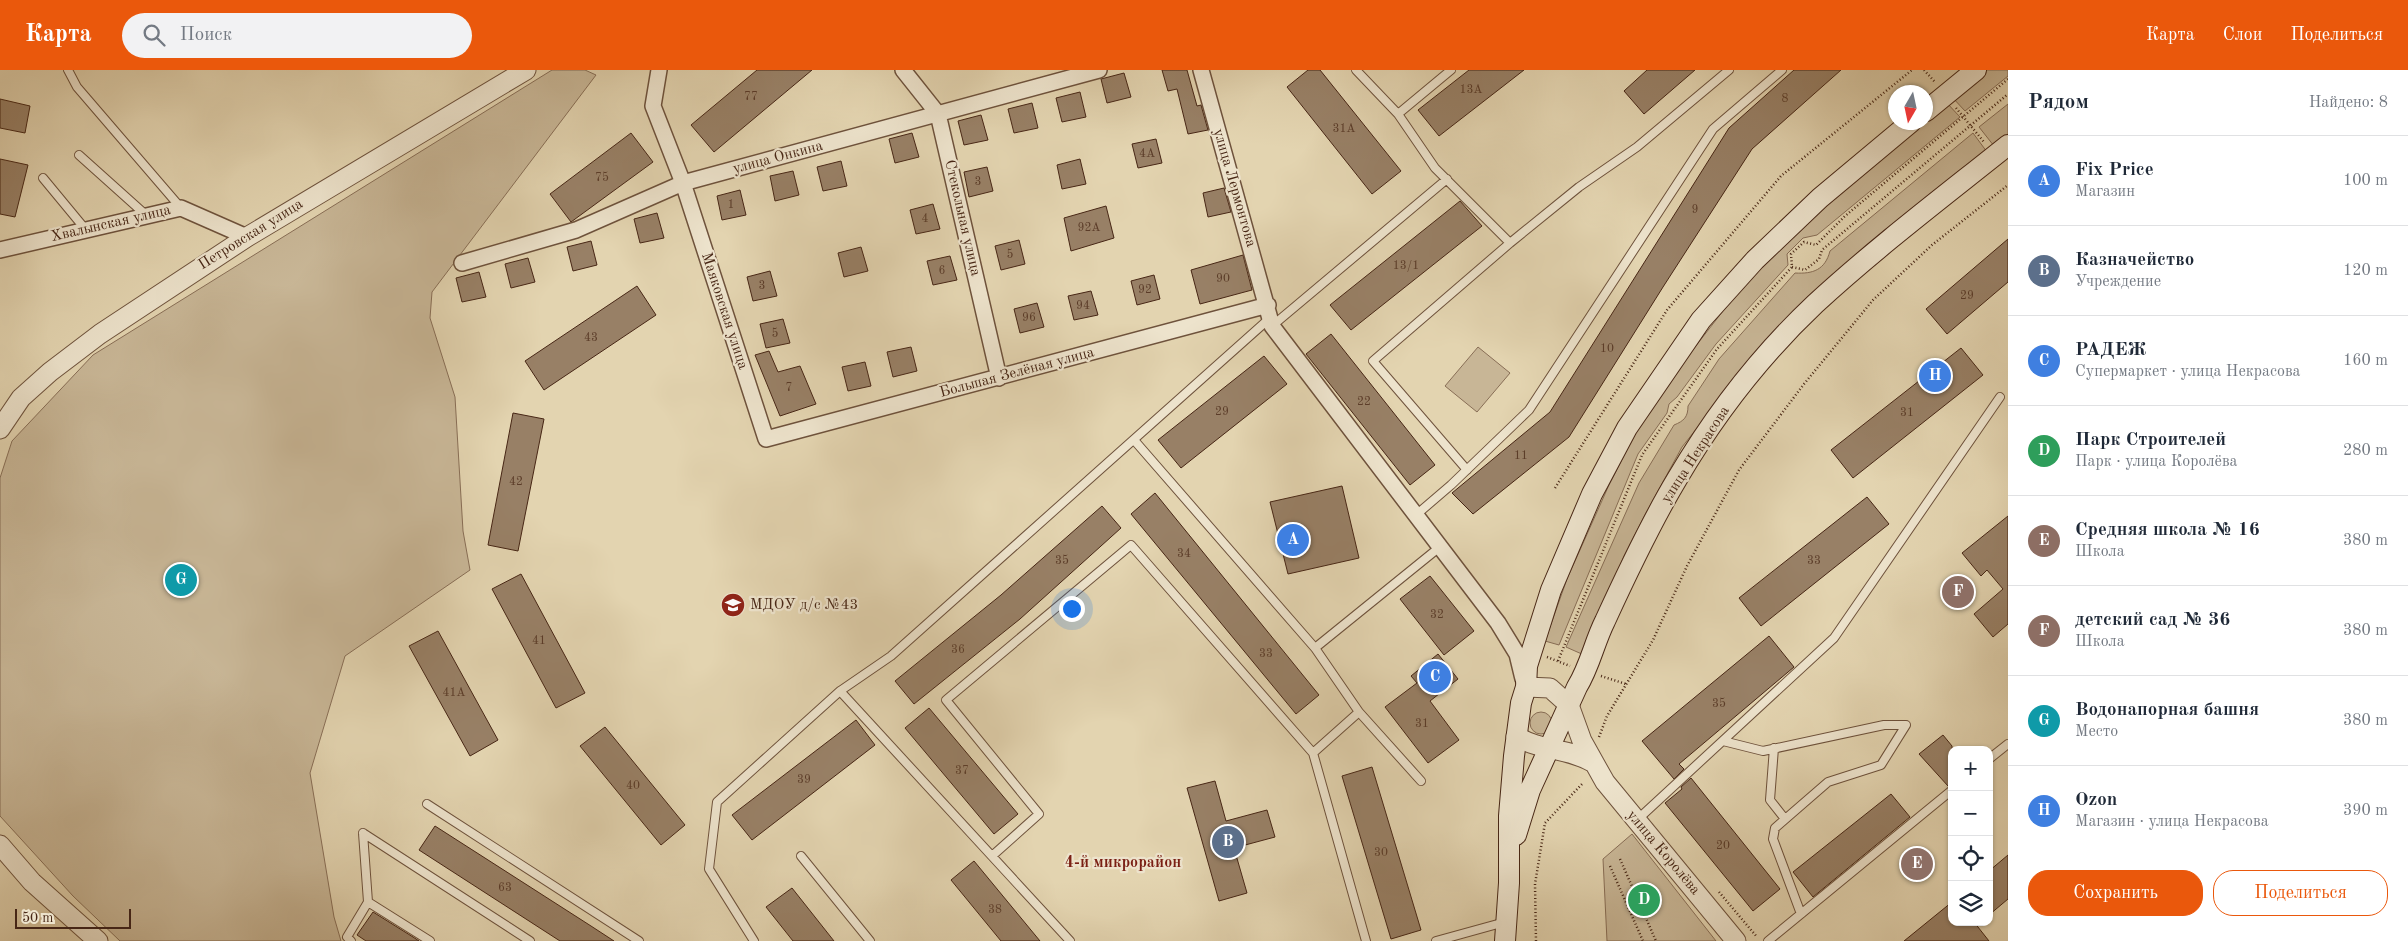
<!DOCTYPE html>
<html lang="ru">
<meta charset="utf-8">
<style>
body{margin:0;font-family:"Old Standard TT",serif;background:#f2f2f3;color:#1f2937}
.controls{position:absolute;right:15px;bottom:15px;display:grid;overflow:hidden;border-radius:10px;box-shadow:0 1px 4px #0004}
.controls button{width:45px;height:45px;display:grid;place-items:center;padding:0;border:0;border-bottom:1px solid #e0e1e3;background:#fff;color:#1f2937;font:25px sans-serif}
.compass{position:absolute;left:1888px;top:15px;width:45px;height:45px;border-radius:50%;background:#fff;box-shadow:0 1px 4px #0004;rotate:189deg}
.scale{position:absolute;left:15px;bottom:12px;width:116px;box-sizing:border-box;padding-left:5px;border:2px solid #472615;border-top:0;font-size:14px;line-height:18px;white-space:nowrap;color:#472615;-webkit-text-stroke:4px #ede3cc;paint-order:stroke}
.you{position:absolute;left:1071px;top:538px;width:18px;height:18px;margin:-12px;border:4px solid #fff;border-radius:50%;background:#1a73e8;box-shadow:0 0 0 8px #1a73e833}
.badge{display:grid;place-items:center;width:32px;height:32px;border-radius:50%;background:#ea580c;color:#fff;font-size:16px;font-weight:700}
.pin{position:absolute;translate:-50% -50%;border:2px solid #fff;box-shadow:0 1px 5px #0006}
.list{margin:0;padding:0;list-style:none}
h2{display:flex;justify-content:space-between;align-items:center;height:65px;margin:0;padding:0 20px;font-size:21px}
h2 small{font-size:16px;font-weight:400;color:#747a83}
.list li{display:grid;grid-template-columns:32px 1fr auto;gap:15px;align-items:center;box-sizing:border-box;height:90px;padding:0 20px;border-top:1px solid #e0e1e3}
.list b{display:block;font-size:19px;white-space:nowrap}
.list p{margin:0;font-size:16px;white-space:nowrap;color:#747a83}
.list em{font-size:16px;font-style:normal;color:#747a83}
.actions{display:flex;gap:10px;padding:15px 20px}
.actions a{flex:1;padding:11px 0;border:1px solid #ea580c;border-radius:20px;text-align:center;font-size:18px;color:#ea580c}
.actions .main{background:#ea580c;color:#fff}
.icon{flex:none;width:28px;height:28px;fill:none;stroke:currentColor;stroke-width:2;stroke-linecap:round;stroke-linejoin:round}
.map{position:relative;flex:none;width:2008px;height:871px;overflow:hidden}
header{display:flex;align-items:center;gap:30px;box-sizing:border-box;height:70px;padding:0 25px;background:#ea580c;color:#fff}
header strong{font-size:24px}
nav{display:flex;gap:28px;margin-inline-start:auto;font-size:18px}
.search{width:350px;height:45px;background:#f2f2f3;display:flex;align-items:center;gap:12px;box-sizing:border-box;padding:0 18px;border-radius:28px;color:#747a83;font-size:19px}
main{display:flex}
aside{flex:1;background:#fff}
.map>svg:first-child{display:block}
.green{fill:#c8b696;stroke:#886e56}
.building{fill:#988066;stroke:#472615}
.lines{fill:none;stroke-linecap:round;stroke-linejoin:round}
.service-casing{stroke:#6e523c;stroke-width:10}
.minor-casing{stroke:#6e523c;stroke-width:18}
.tertiary-casing{stroke:#6e523c;stroke-width:21}
.secondary-casing{stroke:#472615;stroke-width:22}
.path{stroke:#472615;stroke-width:2.5;stroke-dasharray:1 2.5;stroke-linecap:butt}
.service{stroke:#ede3cc;stroke-width:8}
.minor{stroke:#ede3cc;stroke-width:15}
.tertiary{stroke:#ede3cc;stroke-width:19}
.secondary{stroke:#ede3cc;stroke-width:20}
.labels{text-anchor:middle;dominant-baseline:central;stroke-width:4.5;stroke-linejoin:round;paint-order:stroke}
.number-label{font-size:12px;fill:#5b3c29}
.street-label{font-size:15px;fill:#472615;stroke:#ede3cc}
.poi-label{font-size:15px;fill:#472615;stroke:#ede3cc;text-anchor:start}
.neighbourhood-label{font-size:16px;font-weight:bold;fill:#7a1f14;stroke:#ede3cc}
</style>
<header>
<strong>Карта</strong>
<div class="search"><svg class="icon" aria-label="search" viewBox="0 0 24 24"><circle cx="10" cy="10" r="6"/><path d="M15 15l6 6"/></svg>Поиск</div>
<nav><a>Карта</a><a>Слои</a><a>Поделиться</a></nav>
</header>
<main>
<div class="map">
<svg width="2008" height="871" viewBox="0 0 2008 871">
<rect width="100%" height="100%" fill="#e3d4b0"/>
<filter id="stains"><feTurbulence type="fractalNoise" baseFrequency=".004" numOctaves="4"/><feColorMatrix values="0 0 0 0 .2 0 0 0 0 .09 0 0 0 0 .02 0 0 0 .5 -.17"/></filter>
<radialGradient id="worn" r=".72"><stop offset=".6" stop-color="#630" stop-opacity="0"/><stop offset="1" stop-color="#630" stop-opacity=".3"/></radialGradient>
<path class="green" d="M552,0H585L596,5L432,222L430,248L455,327L463,461L470,500L345,586L310,703L334,847L341,871H120L73,826L0,746V408L12,371L93,285Z
M1984,0H2008V6L1965,41L1952,27Z
M1946,32L1960,47L1817,165L1803,168L1787,184L1788,195L1716,274L1677,327L1669,334L1667,343L1638,384L1559,575L1545,571L1567,509L1609,415L1641,352L1681,295L1730,232L1791,164L1926,52Z
M2008,34V64L1994,76L1979,57Z
M1973,63L1987,82L1724,324L1682,377L1646,443L1624,486L1584,585L1566,577L1639,413L1674,355C1684,351 1688,347 1688,336L1719,289L1795,203C1813,204 1825,200 1830,181Z
M1478,277L1510,303L1477,342L1445,316Z
M1530 653a11 11 0 1 1 22 0a11 11 0 1 1-22 0Z
M1632,764L1716,871H1607L1603,789Z"/>
<path class="building" d="M757,0H812L714,82L691,55Z
M1162,0H1187L1197,36L1201,35L1208,60L1188,64L1177,19L1168,21Z
M1308,0H1320L1401,101L1372,124L1287,17Z
M1469,0H1524L1439,66L1418,40Z
M1647,0H1695L1644,44L1624,21Z
M1794,0H1841L1752,79L1663,217L1569,367L1473,444L1452,423L1550,342L1729,58Z
M1124,3L1131,27L1107,33L1101,9Z
M1080,22L1086,47L1062,52L1056,28Z
M0,29L30,36L25,63L0,58Z
M1032,33L1038,58L1014,63L1008,39Z
M981,45L988,70L964,75L958,51Z
M631,63L653,92L571,152L550,124Z
M912,63L919,87L895,93L889,69Z
M1156,69L1162,93L1138,98L1132,74Z
M0,89L28,95L15,147L0,144Z
M1080,89L1086,114L1062,119L1057,95Z
M841,91L847,116L823,121L817,97Z
M987,97L993,121L969,127L964,102Z
M793,101L799,125L775,131L770,106Z
M1224,118L1231,142L1208,147L1203,123Z
M740,120L746,145L722,150L717,126Z
M1460,131L1482,156L1351,260L1330,235Z
M933,134L940,159L916,164L910,140Z
M1106,136L1114,168L1071,181L1064,148Z
M657,143L664,168L640,173L634,149Z
M2008,169V212L1947,264L1926,239Z
M1019,170L1025,194L1001,200L995,176Z
M591,171L597,195L573,201L567,177Z
M861,177L868,201L844,207L838,183Z
M1243,185L1252,220L1200,234L1191,200Z
M950,186L957,210L933,215L927,191Z
M528,188L535,212L511,218L505,194Z
M770,201L777,226L753,231L747,207Z
M479,202L486,227L462,232L456,208Z
M1154,205L1160,229L1137,235L1131,211Z
M637,216L656,245L544,320L525,291Z
M1091,221L1098,245L1074,250L1068,226Z
M1037,233L1044,257L1020,263L1014,239Z
M783,249L790,273L766,278L760,254Z
M1331,264L1435,395L1410,415L1306,284Z
M911,277L917,301L893,307L887,282Z
M1961,278L1983,305L1853,408L1831,380Z
M769,281L778,302L800,296L816,334L780,346L755,285Z
M1264,286L1287,314L1181,398L1158,370Z
M865,292L871,316L848,321L842,297Z
M513,343L544,349L518,481L488,475Z
M1342,416L1359,488L1288,504L1270,432Z
M1155,423L1319,625L1296,644L1131,444Z
M1867,427L1889,454L1761,556L1739,528Z
M1102,436L1121,458L1020,549L914,634L895,611L1001,525Z
M2008,446V554L1993,567L1974,544L2003,519L1987,500L1981,506L1962,483Z
M171 512a10 10 0 1 1 20 0a10 10 0 1 1-20 0Z
M521,504L585,623L556,638L492,519Z
M1430,506L1474,561L1444,585L1400,529Z
M438,561L498,670L470,686L409,576Z
M1769,566L1794,597L1679,694L1684,699L1674,709L1642,671Z
M1438,584L1458,609L1430,631L1459,670L1428,693L1385,637L1417,613L1411,606Z
M929,638L1018,744L994,764L905,658Z
M856,650L875,675L752,770L732,745Z
M605,657L685,755L661,775L580,676Z
M1943,665L1952,676V714L1948,716L1919,684Z
M1372,697L1421,860L1391,869L1342,706Z
M1691,708L1780,819L1753,841L1665,733L1682,719L1681,717Z
M1215,711L1226,751L1267,740L1275,767L1234,778L1247,823L1219,831L1187,718Z
M1891,724L1910,747L1813,827L1793,802Z
M435,756L591,856L614,871H560L419,780Z
M2008,785V829L1989,845V801Z
M974,791L1040,871H1001L951,810Z
M792,818L834,871H793L766,837Z
M1952,832V852H1974L1989,871H1904Z
M373,842L413,867L419,871H366L357,865Z"/>
<g class="lines">
<g class="service-casing">
<path id="service" d="M68,0L77,17L181,138
M1356,0L1398,44L1435,98L1510,173
M1398,44L1451,0
M79,85L147,146
M43,108L86,160
M1272,256L1447,109
M1134,370L1315,578L1441,476
M1467,400L1373,291L1510,173L1579,117L1637,77L1729,0
M1416,445L1451,415L1529,340L1713,59L1782,0
M1315,578L1359,642L1421,711
M840,621L1070,871
M1723,671L1763,681L1884,655H1906L1881,695L1828,712L1775,758L1773,769L1801,844
M1774,678L1770,730L1785,749
M1313,683L1359,642
M1989,689L2008,674
M427,734L639,871
M1637,750L1834,568L2000,327
M363,763L530,871
M801,786L870,871
M992,786L1039,744L946,630L1131,475L1313,683L1366,871
M368,832L430,871
M351,871L347,867L368,832L363,763
M754,871L709,799L717,732L840,621L891,586L1270,248
M1436,871L1505,852
M1768,871L1952,720"/>
</g>
<g class="minor-casing">
<path id="minor" d="M659,0L653,36L683,113L766,369L1268,235
M903,0L938,44L999,308
M1201,0L1272,256L1498,553L1517,584L1523,609
M0,180L181,138L247,167
M462,193L576,160L683,113L1099,0"/>
</g>
<g class="tertiary-casing">
<path id="tertiary" d="M0,359L21,328L50,302L100,264L247,167L526,0
M1526,617L1550,618L1569,635L1582,671L1605,712L1736,871
M1516,666C1540,681 1569,678 1594,693
M0,775L32,812L98,871"/>
</g>
<g class="secondary-casing">
<path id="secondary" d="M1926,41L1976,0
M1516,765L1530,720L1577,617C1590,596 1594,573 1605,551C1627,503 1650,454 1677,409C1714,346 1762,284 1815,234C1877,177 1943,127 2008,75
M1505,871L1509,813V746L1514,686L1521,633L1526,617L1527,596L1551,520L1592,424L1627,358L1701,250L1755,190L1820,128L1911,52"/>
</g>
<path class="path" d="M1924,0L1935,12
M1956,38L1984,72
M1792,197L1805,200L1819,189L1822,180L2008,24
M1555,418L1667,240L1781,106L1912,0
M1547,587L1570,596
M1558,591L1642,385L1717,279L1792,197L1791,184L1804,172L1816,175L1845,146L2008,9
M1601,606L1626,614
M1599,667L1607,646L1653,570L1687,496L1739,400L1804,314L1873,230L1932,175L2008,115
M1620,789L1656,871
M1610,796L1643,871
M1719,822L1757,867
M1536,871L1535,814L1545,753L1582,714"/>
<use href="#service" class="service"/>
<use href="#minor" class="minor"/>
<use href="#tertiary" class="tertiary"/>
<use href="#secondary" class="secondary"/>
</g>
<defs>
<g id="school-disc" transform="scale(1.25)"><circle r="9.5" fill="#8f2418" stroke="#ede3cc"/><path d="M0-5L7-2L0 1L-7-2ZM-4 1L0 2.5L4 1V4Q0 6-4 4Z" fill="#fff"/></g>
</defs>
<g fill-rule="evenodd">
<use href="#school-disc" x="733" y="535"/>
</g>
<g class="labels">
<g class="number-label">
<text x="1471" y="20">13А</text>
<text x="751" y="27">77</text>
<text x="1785" y="29">8</text>
<text x="1344" y="59">31А</text>
<text x="1147" y="84">4А</text>
<text x="602" y="108">75</text>
<text x="978" y="112">3</text>
<text x="731" y="135">1</text>
<text x="1695" y="140">9</text>
<text x="925" y="149">4</text>
<text x="1089" y="158">92А</text>
<text x="1010" y="185">5</text>
<text x="1406" y="196">13/1</text>
<text x="942" y="201">6</text>
<text x="1223" y="209">90</text>
<text x="762" y="216">3</text>
<text x="1145" y="220">92</text>
<text x="1967" y="226">29</text>
<text x="1083" y="236">94</text>
<text x="1029" y="248">96</text>
<text x="775" y="264">5</text>
<text x="591" y="268">43</text>
<text x="1607" y="279">10</text>
<text x="789" y="318">7</text>
<text x="1364" y="332">22</text>
<text x="1222" y="342">29</text>
<text x="1907" y="343">31</text>
<text x="1521" y="386">11</text>
<text x="516" y="412">42</text>
<text x="1184" y="484">34</text>
<text x="1062" y="491">35</text>
<text x="1814" y="491">33</text>
<text x="1437" y="545">32</text>
<text x="539" y="571">41</text>
<text x="958" y="580">36</text>
<text x="1266" y="584">33</text>
<text x="454" y="623">41А</text>
<text x="1719" y="634">35</text>
<text x="1422" y="654">31</text>
<text x="962" y="701">37</text>
<text x="804" y="710">39</text>
<text x="633" y="716">40</text>
<text x="1723" y="776">20</text>
<text x="1381" y="783">30</text>
<text x="505" y="818">63</text>
<text x="995" y="840">38</text>
</g>
<g class="street-label">
<text transform="translate(778 88) rotate(-15)">улица Онкина</text>
<text transform="translate(1234 118) rotate(74)">улица Лермонтова</text>
<text transform="translate(962 148) rotate(77)">Стекольная улица</text>
<text transform="translate(111 154) rotate(-13)">Хвалынская улица</text>
<text transform="translate(251 165) rotate(-32)">Петровская улица</text>
<text transform="translate(724 241) rotate(72)">Маяковская улица</text>
<text transform="translate(1017 303) rotate(-15)">Большая Зелёная улица</text>
<text transform="translate(1696 385) rotate(-57)">улица Некрасова</text>
<text transform="translate(1663 783) rotate(50)">улица Королёва</text>
</g>
<g class="poi-label">
<text x="750" y="535">МДОУ д/с №43</text>
</g>
<g class="neighbourhood-label">
<text x="1123" y="793">4-й микрорайон</text>
</g>
</g>
<rect width="100%" height="100%" filter="url(#stains)"/>
<rect width="100%" height="100%" fill="url(#worn)"/>
</svg>
<div class="controls">
<button>+</button>
<button>−</button>
<button><svg class="icon" aria-label="locate" viewBox="0 0 24 24"><circle cx="12" cy="12" r="6"/><path d="M12 2v4M12 18v4M2 12h4M18 12h4"/></svg></button>
<button><svg class="icon" aria-label="layers" viewBox="0 0 24 24"><path d="M12 4l9 5-9 5-9-5zM3 14l9 5 9-5"/></svg></button>
</div>
<svg class="compass" viewBox="-18 -18 36 36"><path d="M0-13l5 13h-10z" fill="#e53935"/><path d="M0 13l5-13h-10z" fill="#747a83"/></svg>
<div class="scale">50 m</div>
<div class="you"></div>
<div class="pin badge" style="left:1293px;top:470px;background:#3f7fe0">A</div>
<div class="pin badge" style="left:1228px;top:772px;background:#5c6f8a">B</div>
<div class="pin badge" style="left:1435px;top:607px;background:#3f7fe0">C</div>
<div class="pin badge" style="left:1644px;top:830px;background:#2e9e5b">D</div>
<div class="pin badge" style="left:1917px;top:794px;background:#8d6e63">E</div>
<div class="pin badge" style="left:1958px;top:522px;background:#8d6e63">F</div>
<div class="pin badge" style="left:181px;top:510px;background:#0f9aa8">G</div>
<div class="pin badge" style="left:1935px;top:306px;background:#3f7fe0">H</div>
</div>
<aside>
<h2>Рядом<small>Найдено: 8</small></h2>
<ul class="list">
<li><span class="badge" style="background:#3f7fe0">A</span><div><b>Fix Price</b><p>Магазин</p></div><em>100 m</em></li>
<li><span class="badge" style="background:#5c6f8a">B</span><div><b>Казначейство</b><p>Учреждение</p></div><em>120 m</em></li>
<li><span class="badge" style="background:#3f7fe0">C</span><div><b>РАДЕЖ</b><p>Супермаркет · улица Некрасова</p></div><em>160 m</em></li>
<li><span class="badge" style="background:#2e9e5b">D</span><div><b>Парк Строителей</b><p>Парк · улица Королёва</p></div><em>280 m</em></li>
<li><span class="badge" style="background:#8d6e63">E</span><div><b>Средняя школа № 16</b><p>Школа</p></div><em>380 m</em></li>
<li><span class="badge" style="background:#8d6e63">F</span><div><b>детский сад № 36</b><p>Школа</p></div><em>380 m</em></li>
<li><span class="badge" style="background:#0f9aa8">G</span><div><b>Водонапорная башня</b><p>Место</p></div><em>380 m</em></li>
<li><span class="badge" style="background:#3f7fe0">H</span><div><b>Ozon</b><p>Магазин · улица Некрасова</p></div><em>390 m</em></li>
</ul>
<div class="actions"><a class="main">Сохранить</a><a>Поделиться</a></div>
</aside>
</main>
